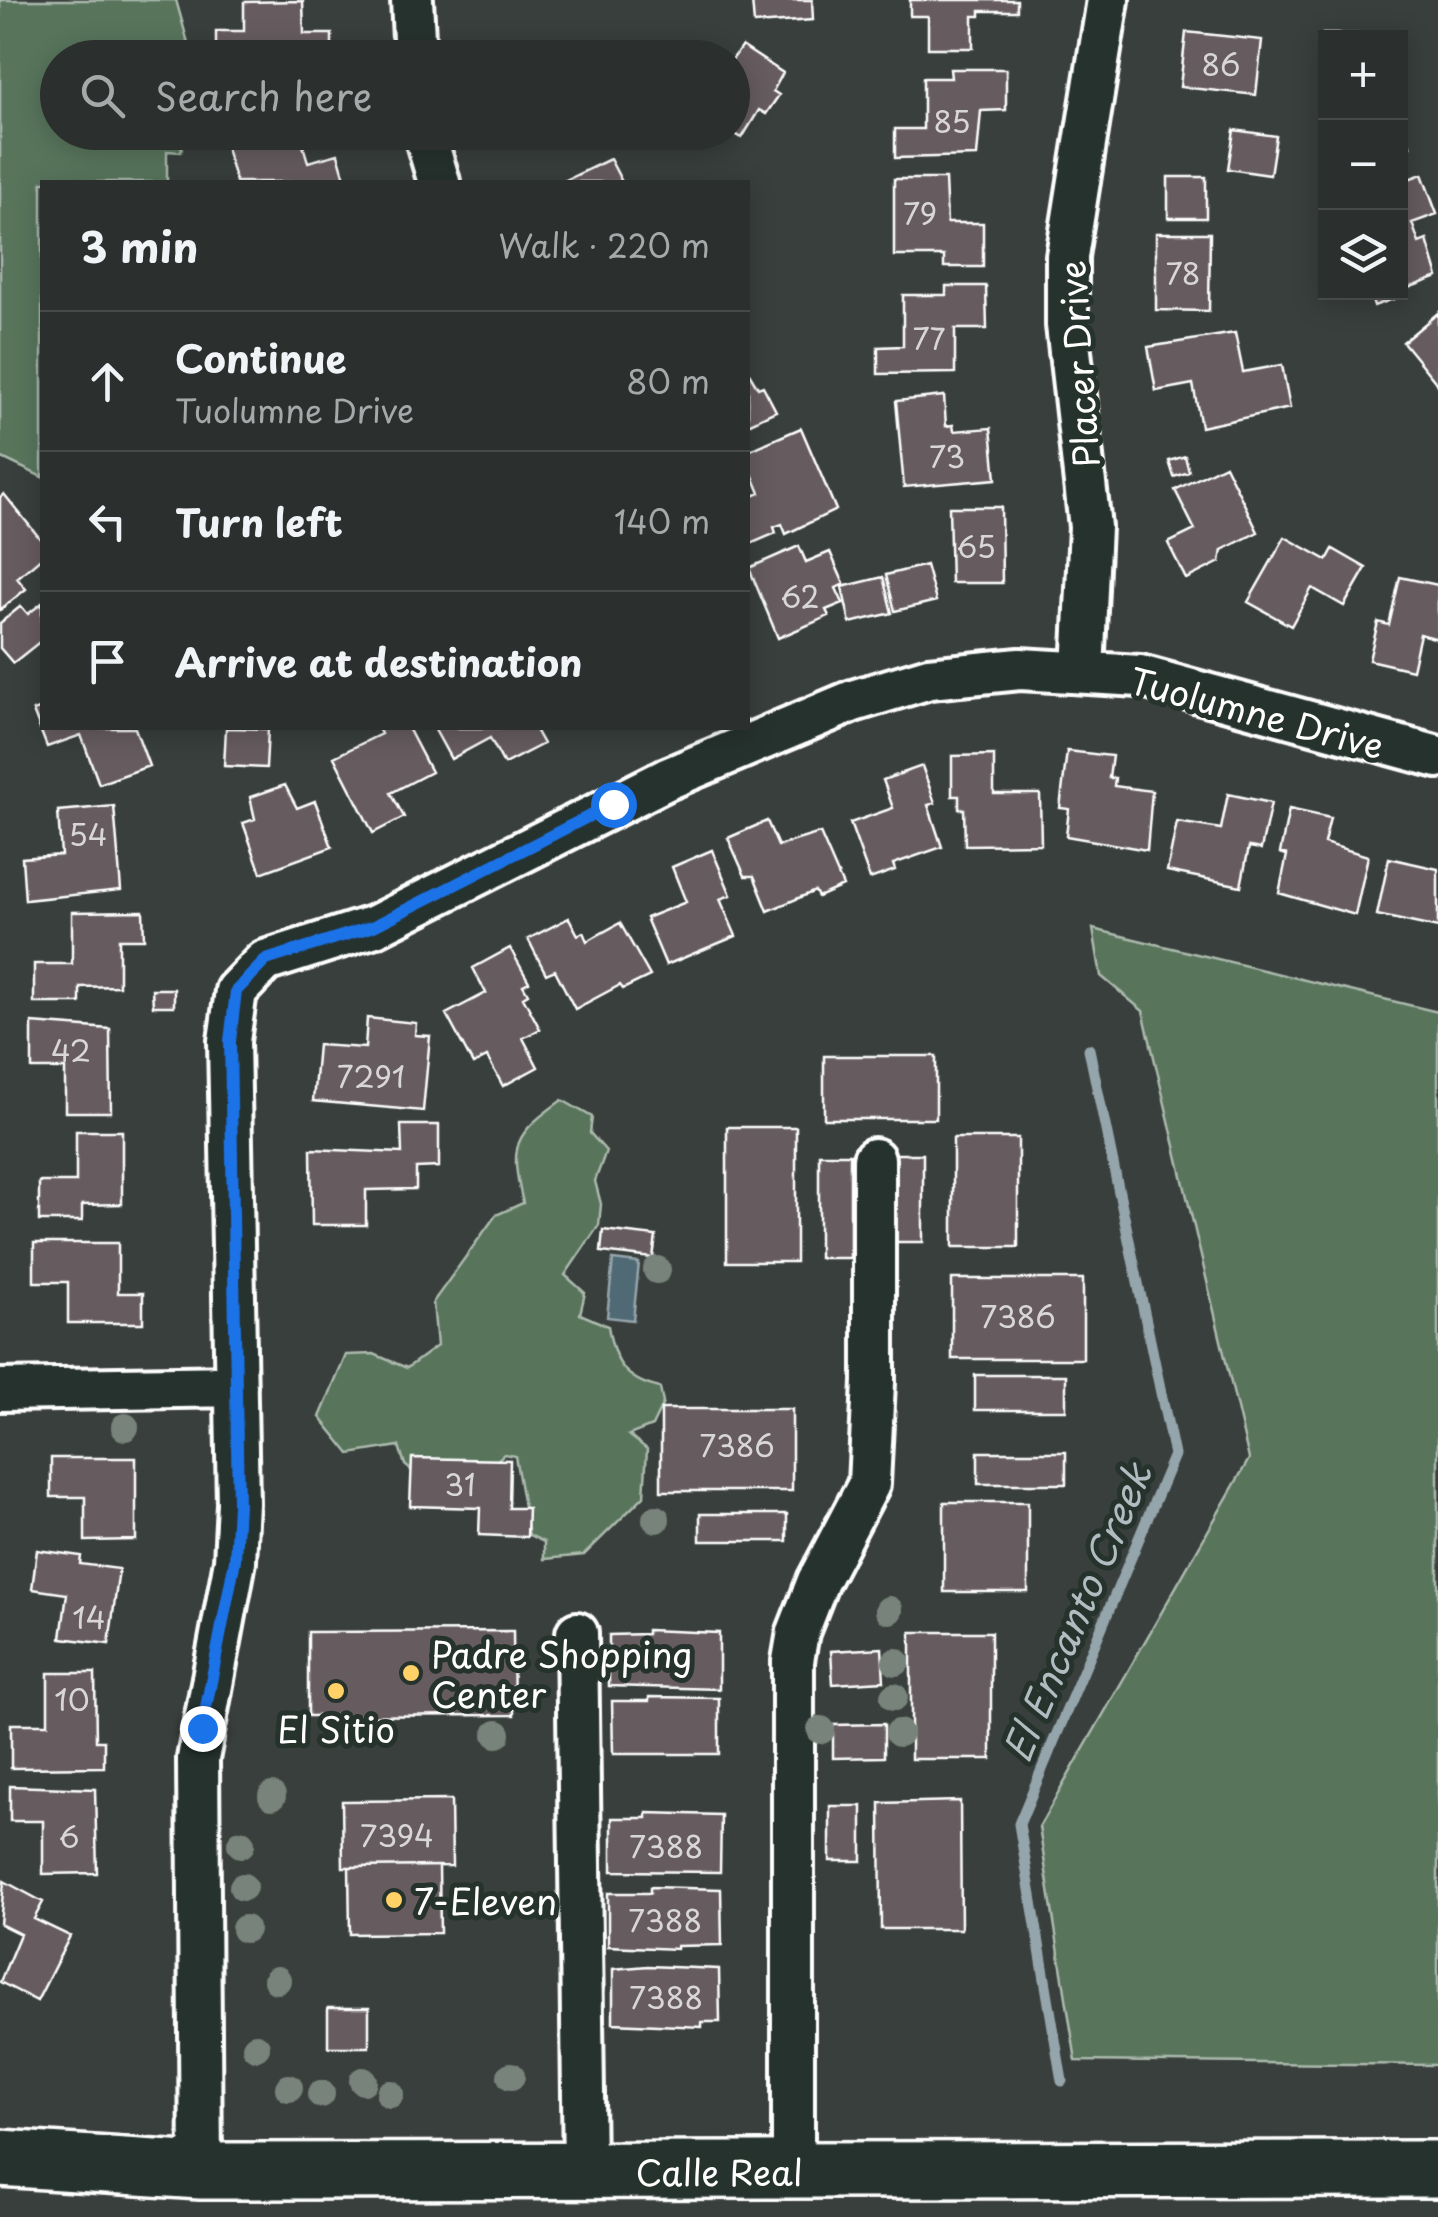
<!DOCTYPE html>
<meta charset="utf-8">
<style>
body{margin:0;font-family:"Playpen Sans",sans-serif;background:#333735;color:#f1f3f6}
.controls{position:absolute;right:30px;top:30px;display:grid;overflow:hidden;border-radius:0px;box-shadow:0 5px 25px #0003}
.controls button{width:90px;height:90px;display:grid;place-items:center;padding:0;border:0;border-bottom:2px solid #474a49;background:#2b2f2d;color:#f1f3f6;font:50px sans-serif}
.stop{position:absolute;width:30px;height:30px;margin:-22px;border:8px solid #1a73e8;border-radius:50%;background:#fff}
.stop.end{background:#1a73e8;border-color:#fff;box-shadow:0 2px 10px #0008}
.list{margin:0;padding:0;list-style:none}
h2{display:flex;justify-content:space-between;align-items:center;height:130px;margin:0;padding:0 40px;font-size:42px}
h2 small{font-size:32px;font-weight:400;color:#a6a9aa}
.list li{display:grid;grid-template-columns:65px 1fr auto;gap:30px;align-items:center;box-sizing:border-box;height:140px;padding:0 40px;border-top:2px solid #474a49}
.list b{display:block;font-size:38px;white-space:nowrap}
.list p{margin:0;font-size:32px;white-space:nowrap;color:#a6a9aa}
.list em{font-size:32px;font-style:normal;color:#a6a9aa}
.icon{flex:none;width:55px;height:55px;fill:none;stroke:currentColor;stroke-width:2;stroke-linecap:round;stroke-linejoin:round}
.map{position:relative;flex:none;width:1438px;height:2217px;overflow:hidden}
.search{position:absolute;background:#2b2f2d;box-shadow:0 5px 25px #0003;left:40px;top:40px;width:710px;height:110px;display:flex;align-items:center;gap:25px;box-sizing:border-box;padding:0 35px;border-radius:55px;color:#a6a9aa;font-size:38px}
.panel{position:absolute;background:#2b2f2d;box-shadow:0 5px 25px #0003;left:40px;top:180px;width:710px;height:550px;border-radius:0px}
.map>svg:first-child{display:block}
.green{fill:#58745c;stroke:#acbaae;stroke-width:2.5}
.water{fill:#4f6974;stroke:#95a5ac;stroke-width:2.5}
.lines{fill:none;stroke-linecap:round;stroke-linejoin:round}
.stream{stroke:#95a5ac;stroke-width:11}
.building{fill:#665b5f;stroke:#fff;stroke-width:2.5}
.street-casing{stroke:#fff;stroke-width:48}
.secondary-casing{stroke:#fff;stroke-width:62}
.street{stroke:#26332d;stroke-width:40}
.secondary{stroke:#26332d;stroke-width:55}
.tree{fill:#78837b}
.route{stroke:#1a73e8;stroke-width:12}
.poi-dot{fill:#ffd166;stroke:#26332d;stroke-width:4}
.labels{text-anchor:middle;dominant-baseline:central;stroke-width:10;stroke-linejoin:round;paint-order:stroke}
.number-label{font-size:30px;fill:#d9d6d7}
.street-label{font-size:35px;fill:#fff;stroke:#26332d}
.poi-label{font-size:35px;fill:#fff;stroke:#26332d;text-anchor:start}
.water-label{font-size:38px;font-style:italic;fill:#b0bcc0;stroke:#26332d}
</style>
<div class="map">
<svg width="1438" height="2217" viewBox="0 0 1438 2217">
<rect width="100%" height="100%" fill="#393f3c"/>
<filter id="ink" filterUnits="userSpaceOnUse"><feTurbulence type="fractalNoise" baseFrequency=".01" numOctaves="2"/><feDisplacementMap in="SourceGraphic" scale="20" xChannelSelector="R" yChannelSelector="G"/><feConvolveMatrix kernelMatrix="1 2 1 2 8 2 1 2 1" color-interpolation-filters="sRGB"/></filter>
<g filter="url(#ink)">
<path class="green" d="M0,0H176L192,57L58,58V132L184,133L181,152L167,151V182H42V477L0,457Z
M1093,929L1438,1012V2065L1076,2061L1039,1827L1249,1459L1143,1011L1101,976Z
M562,1100L592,1117L590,1133L606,1151L595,1181L601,1204L599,1225L565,1275L585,1293L580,1314L608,1326C614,1362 624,1380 660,1388L663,1403L652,1426L629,1435L647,1449L644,1496L584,1555L544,1559V1542L529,1535L515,1456L504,1454L482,1473L422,1480L405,1465L399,1446L350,1454L320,1417L346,1355L374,1354L407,1368L437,1346L433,1302L496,1215L523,1203C509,1145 513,1135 562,1100Z"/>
<path class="water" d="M613,1260L639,1263L633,1320L607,1317Z"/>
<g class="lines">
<path class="stream" d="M1062,2081L1019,1824L1174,1455L1089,1049"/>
</g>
<path class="building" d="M752,0H812L813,20L754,24Z
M910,0H1017V11H980V16H973V48H928V16H910Z
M303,1L304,34H332V58H216V31H244V2Z
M1186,32L1262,40L1256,95L1180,87Z
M1323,34H1399V38H1326L1323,87Z
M499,46L552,47V58H499Z
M742,46L783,73L773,91L779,95L766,114L759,110L742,138L732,132V60Z
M950,69H1006V110L981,111L977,156L895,158V129H923V78H951Z
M1400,109L1410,146L1400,148Z
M1234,130L1276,136L1270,175L1228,169Z
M254,132H299L308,162L338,154L346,182H236L224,141Z
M575,132H605L581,144Z
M610,159L622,182H562Z
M1422,174L1437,214L1412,223L1419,243L1427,240L1438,277L1400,291V182Z
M1168,177H1206V218H1168Z
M894,179H945L947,223H983V267H944V256H894Z
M1156,233H1210L1209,311L1156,310Z
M946,286H986L987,329H955V373L878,374V347L903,346V295H946Z
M1400,291L1402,296L1374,306L1369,292Z
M1438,313V385L1403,342Z
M1235,333L1243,372L1282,365L1290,408L1201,427L1193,384L1156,391L1148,347Z
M748,371L758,388L763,386L776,411L748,424Z
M944,396L946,426L953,425L954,431L991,428L996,479L904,487L896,401Z
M801,428L836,510L786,534L782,524L774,527L776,533L748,545V498L760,493L748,464V451Z
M1185,456L1189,472L1174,477L1169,461Z
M1225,465L1258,532L1222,550L1220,562L1186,579L1168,543L1195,530L1175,490Z
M4,494L42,541V557L17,578L26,589L0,610V497Z
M949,507H1001L1002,583H951Z
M1285,537L1327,560L1333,549L1366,568L1344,606L1312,588L1291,626L1248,602Z
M799,546L806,562L830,552L844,584L836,588L843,603L826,610L829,616L778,638L749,568Z
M926,565L936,601L895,611L886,575Z
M883,577L892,613L850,623L842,587Z
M1400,577L1438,585V639L1420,634L1412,670L1369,660L1378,622L1389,625Z
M42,603V640L13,663L0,648V623L21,606L28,614Z
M42,708V728H135L149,766L99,784L81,735L47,747L33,711Z
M226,728L268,729L266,768L224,766Z
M378,728H408L431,772L391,793L404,817L373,833L334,757L381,734Z
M434,728H534L543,744L504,764L490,738L451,759Z
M1067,751L1112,756L1109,778H1115L1114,786L1152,791L1147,850L1066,836L1069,809L1060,808Z
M994,755V794H1040L1041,844L965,845L964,809H959V796H952V756Z
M922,766L935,803L928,805L942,847L893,864L895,870L870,879L850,823L893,808L883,780Z
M285,785L297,808L315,801L332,847L261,873L243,823L255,819L250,797Z
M1228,794L1271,803L1261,849L1249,847L1241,886L1167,871L1177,822L1221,829Z
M114,806L121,890L25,900L22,858L61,855L58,811Z
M1289,809L1330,818L1324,843L1368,856L1355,915L1279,893L1287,855L1280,853Z
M767,821L778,846L820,833L843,886L818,897L815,891L768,911L754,876H745L728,838Z
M712,850L731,895L720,899L736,936L666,965L646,918L686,902L672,867Z
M1389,858L1438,869V928L1377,915Z
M143,911L144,939H119V986L80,987V1003H34V964H72V912Z
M569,918L578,935L583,932L587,941L620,923L650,976L623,989L620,985L575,1009L555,970L546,974L528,939Z
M510,948L529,982L523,985L528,994L523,997L540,1029L523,1038L538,1067L503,1086L487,1057L473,1064L446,1014L486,993L473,968Z
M152,989H174V1006H153Z
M367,1018L416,1023L415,1035L430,1036L423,1111L313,1101L318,1045L365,1048Z
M32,1023L110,1029L111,1112H65V1069H32Z
M824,1056H936V1119H824Z
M401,1125H439V1167L416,1168V1189L366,1190V1225H312L311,1149L402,1153Z
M727,1127H796V1262H727Z
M76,1131H122V1204L82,1205V1221H39V1182H76Z
M953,1138H1018V1247H953Z
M819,1154H850V1258H819Z
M889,1154H923V1242H889Z
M603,1230L656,1236L653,1258L601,1252Z
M34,1243H118V1293H143V1323H68V1282H34Z
M952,1279H1083V1359H952Z
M975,1375H1066V1410H975Z
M661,1409H792V1491H661Z
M978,1452H1066V1484H978Z
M51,1458H136V1540L85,1541V1497H51Z
M412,1458L510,1460L509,1508H528L527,1537L479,1535L480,1508L410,1506Z
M944,1502H1028V1592H944Z
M700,1514H787V1541H700Z
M37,1550L81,1556L80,1564L119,1569L109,1644L61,1638L67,1594L32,1589Z
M647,1630L719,1633V1689L609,1686V1635L647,1634Z
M513,1631L514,1715L308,1716V1632Z
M911,1632H991V1759H911Z
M882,1648L884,1681L833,1684L831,1651Z
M48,1673H95L96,1741H104V1767L11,1768V1724H48Z
M649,1697L719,1698V1754H613L612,1701H649Z
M884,1724V1757L833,1758V1725Z
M10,1786L95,1789L97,1873L43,1874V1821H10Z
M451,1800L452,1866L343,1867L342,1801Z
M960,1801L961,1929H881L880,1803Z
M830,1806H862V1861H830Z
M647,1813L721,1815L720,1872L612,1871V1818H647Z
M439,1866L440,1933L350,1934L349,1867Z
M4,1881L43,1902L34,1919L70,1936L37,2001L0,1982L20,1934L0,1924Z
M650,1887L721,1889L722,1945L677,1946V1949L608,1946V1893H650Z
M648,1966L719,1969L720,2022H702V2027L613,2023V1969Z
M328,2008H369V2047H328Z"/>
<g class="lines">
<g class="street-casing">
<path id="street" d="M412,0L415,58
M424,132L439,182
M1083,671L1090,527L1067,325V256L1108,0
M0,1390L236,1386
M577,1633L584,2172
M793,2170V1661L798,1632L818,1581L869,1484L874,1382V1159
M201,2171L198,1759L235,1561L238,1503L229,1041L236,991L265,961L375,926L667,779L853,701L929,678L1020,669L1140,676L1438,757"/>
</g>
<g class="secondary-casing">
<path id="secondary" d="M0,2158L201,2171L1438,2169"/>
</g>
<use href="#street" class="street"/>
<use href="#secondary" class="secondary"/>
</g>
<g class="tree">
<circle cx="657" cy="1270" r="14"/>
<circle cx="125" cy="1427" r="14"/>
<circle cx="656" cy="1519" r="14"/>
<circle cx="889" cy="1610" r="14"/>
<circle cx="896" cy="1662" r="14"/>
<circle cx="894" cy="1697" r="14"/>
<circle cx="821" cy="1730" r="14"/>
<circle cx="899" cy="1733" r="14"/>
<circle cx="497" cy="1734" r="14"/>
<circle cx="272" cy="1796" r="14"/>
<circle cx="241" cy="1844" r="14"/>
<circle cx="243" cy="1887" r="14"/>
<circle cx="245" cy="1929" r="14"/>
<circle cx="277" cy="1980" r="14"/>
<circle cx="256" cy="2047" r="14"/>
<circle cx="511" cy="2076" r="14"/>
<circle cx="363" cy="2081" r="14"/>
<circle cx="289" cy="2088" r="14"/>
<circle cx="321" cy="2094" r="14"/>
<circle cx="390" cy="2094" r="14"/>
</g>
</g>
<g class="lines" filter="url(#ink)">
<path class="route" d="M202,1728L235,1560L238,1504L230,1041L236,991L266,960L374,926L613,804"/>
</g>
<g class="poi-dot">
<circle cx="411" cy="1673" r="10"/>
<circle cx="336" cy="1691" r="10"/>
<circle cx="394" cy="1900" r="10"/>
</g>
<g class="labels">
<g class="number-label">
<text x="1221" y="63">86</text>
<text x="952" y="120">85</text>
<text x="920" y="212">79</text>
<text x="1183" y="272">78</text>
<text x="929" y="337">77</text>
<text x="947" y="455">73</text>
<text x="976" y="545">65</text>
<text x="800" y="595">62</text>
<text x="88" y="833">54</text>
<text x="71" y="1049">42</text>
<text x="371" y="1075">7291</text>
<text x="1018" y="1315">7386</text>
<text x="737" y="1444">7386</text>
<text x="460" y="1483">31</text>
<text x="89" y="1616">14</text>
<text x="72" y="1698">10</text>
<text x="397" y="1834">7394</text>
<text x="69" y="1835">6</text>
<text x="666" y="1845">7388</text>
<text x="665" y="1919">7388</text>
<text x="666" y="1996">7388</text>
</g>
<g class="street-label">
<text transform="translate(1078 364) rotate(-94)">Placer Drive</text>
<text transform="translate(1257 712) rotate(15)">Tuolumne Drive</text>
<text x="719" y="2171">Calle Real</text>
</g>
<g class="poi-label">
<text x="431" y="1653">Padre Shopping<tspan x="431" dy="40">Center</tspan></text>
<text x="336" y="1728" text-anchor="middle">El Sitio</text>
<text x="414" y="1900">7-Eleven</text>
</g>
<g class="water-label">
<text transform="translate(1076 1612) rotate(-67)">El Encanto Creek</text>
</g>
</g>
</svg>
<div class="controls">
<button>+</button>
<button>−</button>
<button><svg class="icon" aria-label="layers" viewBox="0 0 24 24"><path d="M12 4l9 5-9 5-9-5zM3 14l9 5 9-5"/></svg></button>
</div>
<div class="stop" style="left:613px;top:804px"></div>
<div class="stop end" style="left:202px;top:1728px"></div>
<div class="search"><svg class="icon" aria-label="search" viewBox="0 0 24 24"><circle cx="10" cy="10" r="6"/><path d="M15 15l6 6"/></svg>Search here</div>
<section class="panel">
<h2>3 min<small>Walk · 220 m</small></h2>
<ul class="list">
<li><svg class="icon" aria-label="ahead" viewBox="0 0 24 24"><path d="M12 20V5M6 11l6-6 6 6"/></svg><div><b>Continue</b><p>Tuolumne Drive</p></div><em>80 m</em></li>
<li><svg class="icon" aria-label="left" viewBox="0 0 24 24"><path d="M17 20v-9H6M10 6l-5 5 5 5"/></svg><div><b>Turn left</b></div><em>140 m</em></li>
<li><svg class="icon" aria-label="arrive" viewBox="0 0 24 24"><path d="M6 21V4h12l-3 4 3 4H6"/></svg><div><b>Arrive at destination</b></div></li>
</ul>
</section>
</div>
